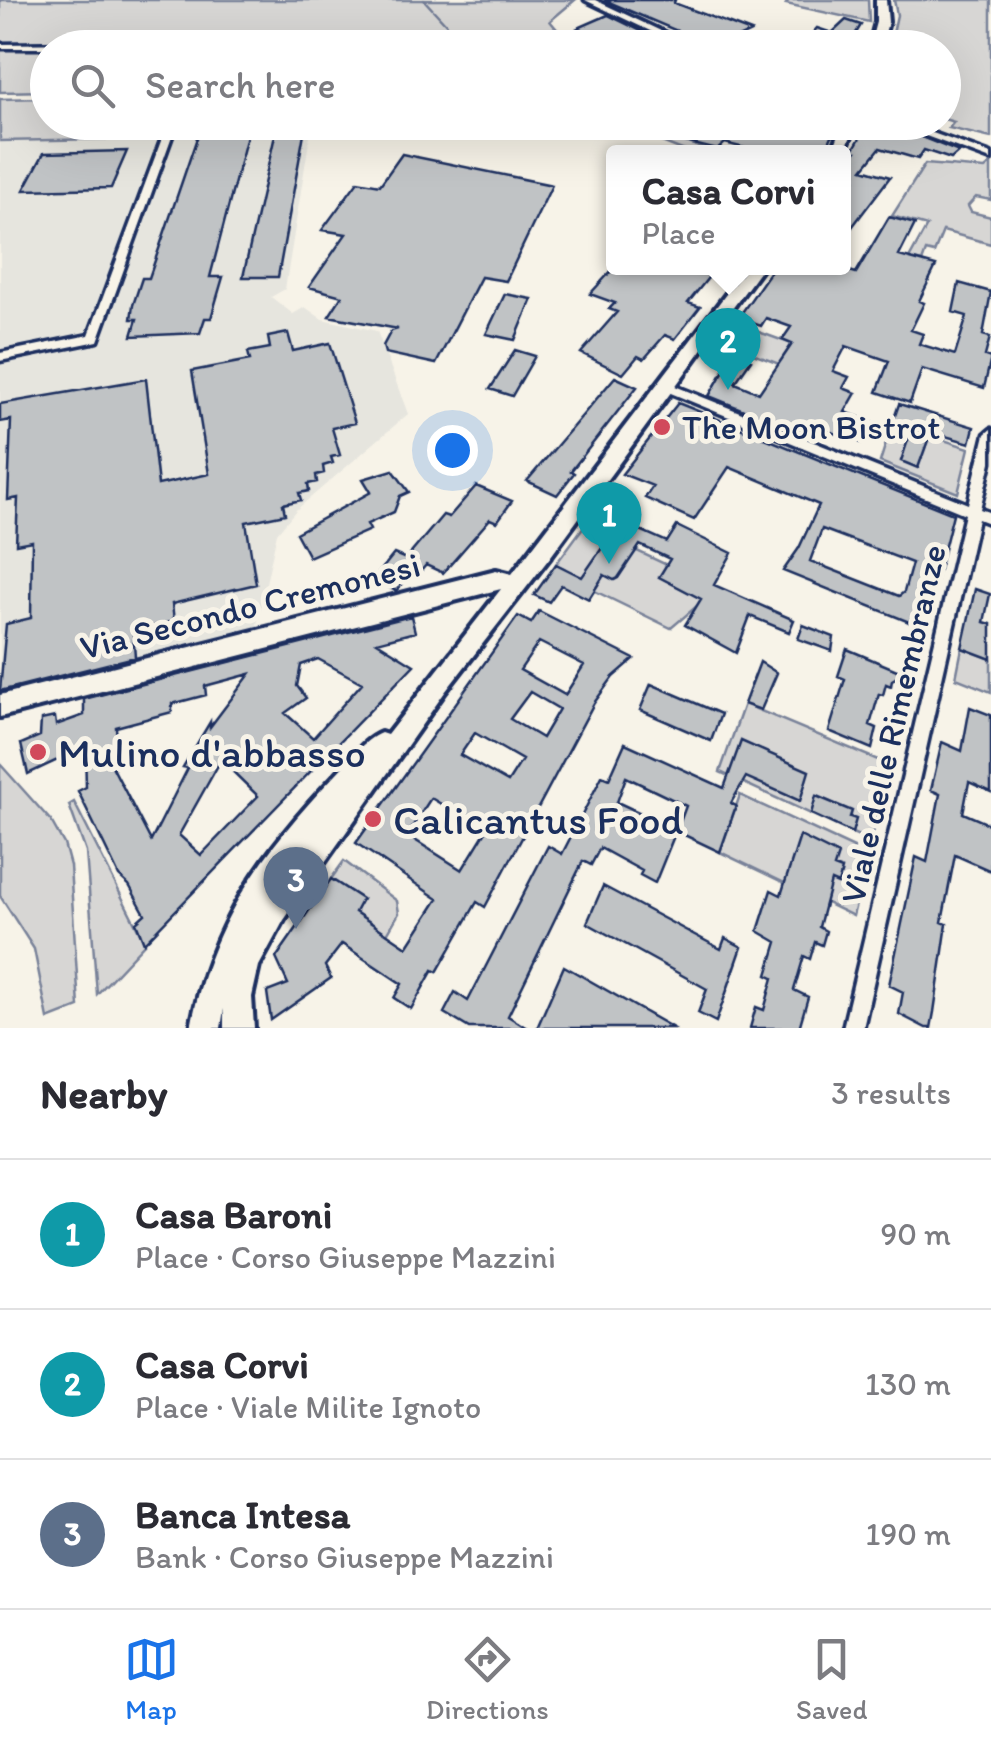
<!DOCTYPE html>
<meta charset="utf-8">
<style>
body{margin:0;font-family:Itim,sans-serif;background:#f7f7f7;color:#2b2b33}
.you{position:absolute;left:452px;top:450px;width:35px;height:35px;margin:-25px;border:8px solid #fff;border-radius:50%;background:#1a73e8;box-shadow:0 0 0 15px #1a73e833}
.badge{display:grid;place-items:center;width:65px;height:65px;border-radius:50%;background:#1a73e8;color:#fff;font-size:32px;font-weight:700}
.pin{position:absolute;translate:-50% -82px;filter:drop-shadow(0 2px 5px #0008)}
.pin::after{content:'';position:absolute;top:52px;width:35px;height:30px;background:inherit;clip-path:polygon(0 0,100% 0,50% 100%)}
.popup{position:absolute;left:606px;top:145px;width:245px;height:130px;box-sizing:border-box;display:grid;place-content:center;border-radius:10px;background:#fff;filter:drop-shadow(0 2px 8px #0005);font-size:32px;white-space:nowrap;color:#7c7c81}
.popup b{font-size:38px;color:#2b2b33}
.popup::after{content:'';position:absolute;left:50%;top:100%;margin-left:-20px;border:20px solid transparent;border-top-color:#fff}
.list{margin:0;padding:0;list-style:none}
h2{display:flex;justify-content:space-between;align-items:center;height:130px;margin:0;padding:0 40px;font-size:42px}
h2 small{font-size:32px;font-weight:400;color:#7c7c81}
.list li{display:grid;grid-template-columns:65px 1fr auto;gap:30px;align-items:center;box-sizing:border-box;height:150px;padding:0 40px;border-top:2px solid #e1e1e2}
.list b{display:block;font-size:38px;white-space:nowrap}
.list p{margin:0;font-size:32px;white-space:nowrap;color:#7c7c81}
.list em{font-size:32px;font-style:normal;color:#7c7c81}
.icon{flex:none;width:55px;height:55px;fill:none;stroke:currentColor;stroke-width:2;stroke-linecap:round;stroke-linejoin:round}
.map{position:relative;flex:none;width:991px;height:1028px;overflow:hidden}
.search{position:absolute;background:#fff;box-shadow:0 10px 40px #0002;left:30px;right:30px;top:30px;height:110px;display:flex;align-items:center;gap:25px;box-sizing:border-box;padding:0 35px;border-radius:55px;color:#7c7c81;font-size:38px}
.sheet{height:580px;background:#fff}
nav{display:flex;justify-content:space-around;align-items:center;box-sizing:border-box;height:140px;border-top:2px solid #e1e1e2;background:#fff;font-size:28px;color:#7c7c81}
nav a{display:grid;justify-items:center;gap:5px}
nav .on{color:#1a73e8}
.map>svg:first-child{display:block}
.built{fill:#e6e5de}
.green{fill:#d7d6d4;stroke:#798299;stroke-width:2.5}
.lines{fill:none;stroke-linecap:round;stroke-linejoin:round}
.stream{stroke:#727c95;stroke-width:2.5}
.building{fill:#c0c3c5;stroke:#1b2f5e;stroke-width:2.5;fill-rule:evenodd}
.street-casing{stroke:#1b2f5e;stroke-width:7}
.secondary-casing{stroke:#1b2f5e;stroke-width:8}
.street{fill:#f7f3e8;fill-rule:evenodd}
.secondary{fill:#f7f3e8;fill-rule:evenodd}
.poi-dot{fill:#d1495b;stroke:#f7f3e8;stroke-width:4}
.labels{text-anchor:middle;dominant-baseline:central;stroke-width:10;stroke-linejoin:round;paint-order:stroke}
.poi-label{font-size:35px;fill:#1b2f5e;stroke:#f7f3e8;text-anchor:start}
.street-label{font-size:35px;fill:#1b2f5e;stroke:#f7f3e8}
.near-poi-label{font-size:42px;fill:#1b2f5e;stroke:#f7f3e8;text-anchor:start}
</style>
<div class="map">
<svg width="991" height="1028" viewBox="0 0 991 1028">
<rect width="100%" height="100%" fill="#f7f3e8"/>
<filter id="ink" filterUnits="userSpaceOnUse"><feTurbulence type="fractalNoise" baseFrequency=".01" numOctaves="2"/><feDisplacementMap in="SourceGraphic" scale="20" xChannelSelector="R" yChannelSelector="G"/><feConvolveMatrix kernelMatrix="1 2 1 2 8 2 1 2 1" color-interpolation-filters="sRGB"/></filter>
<g filter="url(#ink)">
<path class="built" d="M175,123H312L285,289L271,297L293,314L305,307L322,319L377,331L408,414L296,510L277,533L256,629L257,638L0,705V141L167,138Z"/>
<path class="green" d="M0,0H575L550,21L572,47L48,48L47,91L0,92Z
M789,0H868L869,22L786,4Z
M894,0H991V138L949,128L954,122L944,119V48L890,47L897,15Z
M47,98L48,122L164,123L158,138L0,141V99Z
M632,123H684L669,134L710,152H687L624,127Z
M925,164L985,169L991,164V200L976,197L968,206L971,212L991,217V244L943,231L934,253L926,251L922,262L909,259L927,226L892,216Z
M734,323L792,344L779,364L721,342Z
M890,430L925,442L928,435L969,448L958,493L880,462Z
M584,526L667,565L660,577L704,600L671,628L560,574L564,568L556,564Z
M962,648L991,659V692L956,678Z
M744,704L890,765L871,841L852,833L855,820L851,817V811L817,796L811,814L720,772Z
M0,764L51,821L64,844L70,866L79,1007L48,1019L34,949L0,896Z
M740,795L854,848L850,861L865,868L853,916L720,852Z
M74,802L145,943L97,994L86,852L69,805Z
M344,861L397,901L399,913L387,934L355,912L362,899L331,879Z"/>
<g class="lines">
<path class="stream" d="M424,0L468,48"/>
</g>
<path class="building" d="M604,0H675L674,3L751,32L717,48Z
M608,15L649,35L621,48H574L598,37L578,28Z
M846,20L861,25L847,48H800L817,28L832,33Z
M278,122H306L278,277H243Z
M684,122L730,128L736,122H781L799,129L803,122H838L825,152H760L725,143L717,150L682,141L685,138L674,135Z
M869,122H884L959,152L951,159L924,150L918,159L880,148L863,169L890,177L843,239V182L854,179L843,170V163L855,152H852Z
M249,128L210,277H223L211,318H205L200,333L132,336L137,319H131L133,305L142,278H149L200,129Z
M127,151L111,188L24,190L44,153Z
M402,154L552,185L506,281L481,277L436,364L385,353L383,346L391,331L398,329L329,316L342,296L309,287L346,234L322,230L358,181L380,185Z
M889,217L915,224L899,256L936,266L919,301L924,303L911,330L923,334L919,344L955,355L967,316L953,312L959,283L991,292L983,335L990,337L985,356L991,358L984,388L922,369L910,403L877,392L889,361L846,346L833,371L849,377L843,388L856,393L845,412L872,422L862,443L817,427L811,437L709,396L734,353L751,360L735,383L759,393L792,344L782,340L791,327L766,318L761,326L738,318L773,268H840L856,273Z
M614,268H716L688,303L700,307L675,339L665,335L644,359L638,356L623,374L581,353L617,312L609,309L615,303L590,294Z
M505,294L532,299L515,340L486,334Z
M288,333L293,351L330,343L355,423L332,428L340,455L331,457L333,463L323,466L324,473L316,475L317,482L308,484L309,491L299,493L301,500L283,504L285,514L246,522L256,584L172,604L174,621L133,632L135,657L0,691L6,624L31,618L32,541L16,544L18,498L8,500L11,420L0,422V404L146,379L158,485L209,474L192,371L250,360L248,352L270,348L268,337Z
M515,350L535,356L512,396L490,389Z
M615,377L637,387L571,471L574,473L557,495L527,481Z
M678,403L953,514L924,628L783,571L799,548L819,505L729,467L694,520L645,498L653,486L622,474ZM822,529L912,563L904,592L899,596L810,561Z
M899,404L974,427L970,443L931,432L918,468L901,461L909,437L890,430Z
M393,470L409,492L400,496L394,512L367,524L370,530L309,557L296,533L371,492L363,479Z
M476,486L512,501L497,522L490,519L443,573L426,565L421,571L415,568L396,591L373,580L394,554L406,559L443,515L449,517Z
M607,495L632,506L622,522L667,542L677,526L732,553L714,585L794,620L789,632L750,616L736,653L685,625L701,599L659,577L670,559L640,545L618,578L614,580L604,575L589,599L561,585L549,602L534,595L556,564L582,577L613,532L588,521Z
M975,589L990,594L984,622L991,624V659L962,648Z
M539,611L634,659L613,677L594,703L485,907L477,902L437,972L433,970L411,1009L394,998L402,984L342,944L325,966L331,978L271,1020L267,992L288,984L276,958L331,879L362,899L355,912L407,947L438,899L356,843L518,616L531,623ZM539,642L584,665L565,695L520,670ZM530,692L559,709L542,738L510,719ZM475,733L522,760L508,782L460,755ZM431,798L486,831L462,870L407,835Z
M411,616L415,632L377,642L414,665L144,943L136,922L145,914L129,885L119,876L78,791L86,787L85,747L28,774L21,744L40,736L41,720L55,717L56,725L84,715V699ZM318,659L362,683L313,738L285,713L306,698L297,686L301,665ZM250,674L210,727V722L183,767L188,768L151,841L110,762L118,760L116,727L172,712V704L206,695L205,686ZM221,760L258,796L201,855L179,835Z
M803,625L834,637L832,651L798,639Z
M847,649L904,673L892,680L891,686L886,684L883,695L879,694L870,725L877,728L872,749L829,731L845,679L838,676Z
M760,662L777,673L761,710L744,704Z
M651,684L721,714L711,741L640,710Z
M970,707L991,715V792L969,782L963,813L991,825V871L955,855L942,922L947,924L934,1012L931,1028H926L899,1014L903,992L889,985L916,857L927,862L940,794L931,790L942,742L962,751Z
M741,741L809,771L800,801L746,777L731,803L736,806L720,852L676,831L655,883L640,875L642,871L600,848L591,865L583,861L508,1016L527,1028H469L444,1013L455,992L468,1001L548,846L562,854L602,776L609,779L625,743L724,788ZM626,777L686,806L677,830L617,802Z
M816,796L852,811L850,817L856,819L852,833L811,814Z
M800,836L838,855L834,867L842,870L838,884L831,881L819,927L826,931L822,945L815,942L810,959L804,956L794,990L808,997L799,1028H750L756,1007L764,1010L773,978L767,975L777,942L758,931L771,890L781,895Z
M603,886L721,949L725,938L742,947L716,1022L698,1013L707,989L587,923Z
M564,966L673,1028H537Z"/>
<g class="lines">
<g class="street-casing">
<path id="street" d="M585,0H595L697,48H686Z
M172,42L192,48H0V44Z
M168,122H177L98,341L0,361V353L89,335Z
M888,122H902L991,154V160Z
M665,382L968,504L985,434L991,429V462L980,509L991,513V524L978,519L863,1028H843L965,514L661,389L659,386L661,383Z"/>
</g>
<g class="secondary-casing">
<path id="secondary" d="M876,0H886L888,22L881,48H869L876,22Z
M844,122H857L843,155L832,152Z
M746,268H762L551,556L445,692L284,920L259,966L252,997L254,1028H224V1009L221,1028H191C210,923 264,850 336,774C349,761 363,740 381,733L387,735L501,589L0,717V695L496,570L512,574Z"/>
</g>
<use href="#street" class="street"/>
<use href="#secondary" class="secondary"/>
</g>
</g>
<g class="poi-dot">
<circle cx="662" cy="427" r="10"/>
<circle cx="38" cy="752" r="10"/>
<circle cx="373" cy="819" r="10"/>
</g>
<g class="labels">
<g class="poi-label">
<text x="682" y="427">The Moon Bistrot</text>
</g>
<g class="street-label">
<text transform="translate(250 606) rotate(-14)">Via Secondo Cremonesi</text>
<text transform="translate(893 724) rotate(-77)">Viale delle Rimembranze</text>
</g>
<g class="near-poi-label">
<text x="58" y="752">Mulino d'abbasso</text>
<text x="393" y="819">Calicantus Food</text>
</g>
</g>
</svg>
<div class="you"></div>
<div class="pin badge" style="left:609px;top:564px;background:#0f9aa8">1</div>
<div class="pin badge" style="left:728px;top:390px;background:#0f9aa8">2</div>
<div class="popup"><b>Casa Corvi</b>Place</div>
<div class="pin badge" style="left:296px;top:929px;background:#5c6f8a">3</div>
<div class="search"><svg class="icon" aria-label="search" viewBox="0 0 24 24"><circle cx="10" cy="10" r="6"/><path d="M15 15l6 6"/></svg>Search here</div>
</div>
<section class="sheet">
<h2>Nearby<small>3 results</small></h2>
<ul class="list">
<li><span class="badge" style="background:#0f9aa8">1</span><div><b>Casa Baroni</b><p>Place · Corso Giuseppe Mazzini</p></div><em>90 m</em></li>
<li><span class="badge" style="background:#0f9aa8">2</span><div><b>Casa Corvi</b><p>Place · Viale Milite Ignoto</p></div><em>130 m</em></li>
<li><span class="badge" style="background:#5c6f8a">3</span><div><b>Banca Intesa</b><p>Bank · Corso Giuseppe Mazzini</p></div><em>190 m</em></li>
</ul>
</section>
<nav>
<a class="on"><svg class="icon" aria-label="map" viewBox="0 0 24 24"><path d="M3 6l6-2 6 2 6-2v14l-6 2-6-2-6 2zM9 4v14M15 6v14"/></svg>Map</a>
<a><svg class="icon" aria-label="directions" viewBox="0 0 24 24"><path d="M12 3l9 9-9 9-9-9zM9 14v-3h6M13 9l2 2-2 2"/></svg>Directions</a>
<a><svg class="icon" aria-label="saved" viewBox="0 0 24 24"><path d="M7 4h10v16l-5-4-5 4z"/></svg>Saved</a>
</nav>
